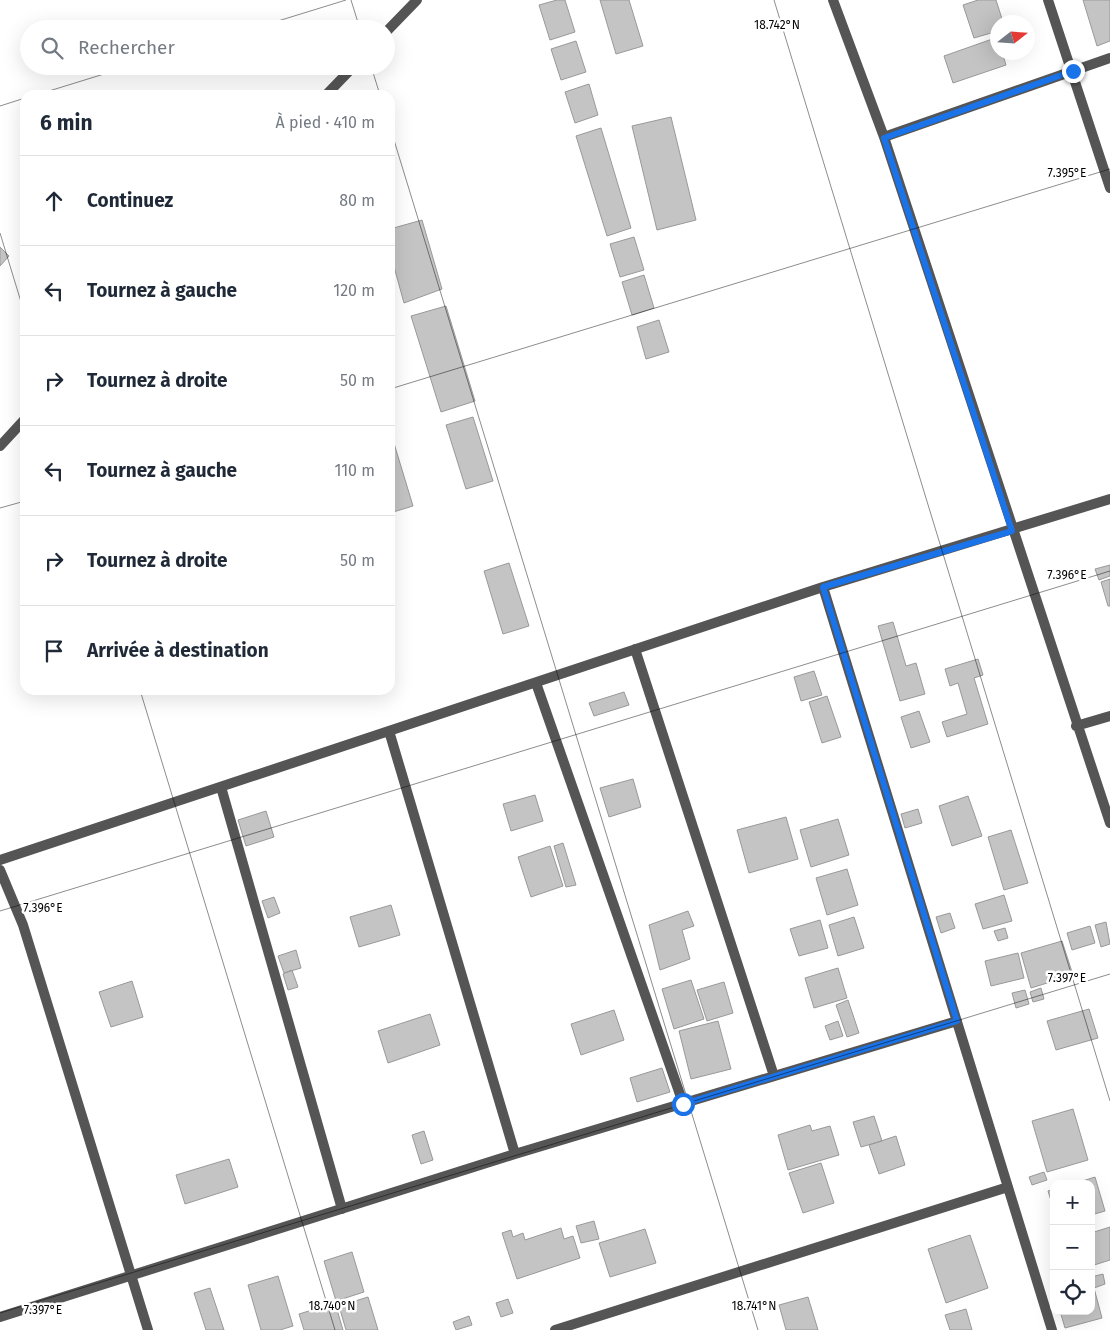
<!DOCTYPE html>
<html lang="fr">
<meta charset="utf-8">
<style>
body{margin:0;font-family:"Fira Sans",sans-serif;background:#f6f6f7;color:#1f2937}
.controls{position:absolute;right:15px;bottom:15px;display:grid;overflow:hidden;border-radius:10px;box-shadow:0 5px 20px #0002}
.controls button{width:45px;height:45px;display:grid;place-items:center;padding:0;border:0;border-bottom:1px solid #e0e1e3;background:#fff;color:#1f2937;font:25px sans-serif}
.compass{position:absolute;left:990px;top:15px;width:45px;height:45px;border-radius:50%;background:#fff;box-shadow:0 5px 20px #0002;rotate:73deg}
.stop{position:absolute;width:15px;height:15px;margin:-11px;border:4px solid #1a73e8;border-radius:50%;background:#fff}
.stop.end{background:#1a73e8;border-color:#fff;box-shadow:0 1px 5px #0008}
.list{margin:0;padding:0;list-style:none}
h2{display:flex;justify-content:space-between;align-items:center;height:65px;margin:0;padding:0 20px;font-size:21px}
h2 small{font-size:16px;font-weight:400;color:#747a83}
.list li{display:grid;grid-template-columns:32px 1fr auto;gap:15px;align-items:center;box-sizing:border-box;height:90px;padding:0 20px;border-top:1px solid #e0e1e3}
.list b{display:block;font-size:19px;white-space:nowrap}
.list em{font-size:16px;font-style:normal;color:#747a83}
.icon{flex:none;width:28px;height:28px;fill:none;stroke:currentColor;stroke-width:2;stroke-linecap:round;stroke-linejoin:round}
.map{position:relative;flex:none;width:1110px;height:1330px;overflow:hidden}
.search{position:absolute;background:#fff;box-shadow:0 5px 20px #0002;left:20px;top:20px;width:375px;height:55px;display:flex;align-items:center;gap:12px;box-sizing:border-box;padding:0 18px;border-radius:28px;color:#747a83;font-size:19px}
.panel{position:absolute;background:#fff;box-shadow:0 5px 20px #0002;left:20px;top:90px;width:375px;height:605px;border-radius:15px}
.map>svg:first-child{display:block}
.building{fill:#c4c4c4;stroke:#999}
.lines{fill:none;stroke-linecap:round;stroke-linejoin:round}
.minor{stroke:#555;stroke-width:10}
.tertiary{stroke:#555;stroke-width:10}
.route{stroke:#1a73e8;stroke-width:6}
.ticks{fill:none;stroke:#000;stroke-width:1;stroke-opacity:0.45}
.ticks-label{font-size:12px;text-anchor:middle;fill:#000;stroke:#fff;stroke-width:5;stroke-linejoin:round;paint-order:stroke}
</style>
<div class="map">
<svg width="1110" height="1330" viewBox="0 0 1110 1330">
<rect width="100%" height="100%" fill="#fff"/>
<path class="building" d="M557,0H565L575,32L550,40L539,5Z
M600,0H629L643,46L616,54Z
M978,0H996L1003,22H998V31L974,38L963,5Z
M1083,0H1110V41L1097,46Z
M998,37V52H1002L1006,65L953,83L944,56Z
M576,41L586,72L561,80L551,49Z
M589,84L598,115L575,123L565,92Z
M671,117L696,220L657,230L632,126Z
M601,128L631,228L607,236L576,136Z
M422,220L442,289L404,303L390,252V229Z
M634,237L644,270L620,277L610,244Z
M0,247L9,256L0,266Z
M644,275L654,308L632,315L622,282Z
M446,306L475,401L441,412L411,316Z
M659,320L669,352L646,359L637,327Z
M473,417L493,481L466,489L446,425Z
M393,440L413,506L390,513V441Z
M509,563L529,626L503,634L484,571Z
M1110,565V576L1099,580L1095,569Z
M1110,579V606H1108L1101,582Z
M893,622L906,666L916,663L925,694L900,701L878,626Z
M978,659L983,675L974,678L988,724L947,737L942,722L967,714L958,683L950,686L945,669Z
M814,671L822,695L801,701L794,677Z
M624,692L629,705L594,716L589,703Z
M827,696L841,737L822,743L809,702Z
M919,711L930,742L911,748L901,717Z
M633,779L641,807L609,817L600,788Z
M535,795L543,821L511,831L503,804Z
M968,796L982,836L952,846L939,806Z
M918,809L922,823L905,828L901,814Z
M266,811L274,837L246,846L238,820Z
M786,817L798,859L749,873L737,830Z
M838,819L849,855L811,867L800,830Z
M1011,830L1028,883L1004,890L988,837Z
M563,843L576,885L566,887L554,846Z
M550,846L563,886L531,897L518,857Z
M847,869L858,905L827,915L816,878Z
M1004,895L1012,921L983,929L975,904Z
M274,897L280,913L268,918L262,901Z
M391,905L400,935L359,947L350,917Z
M688,911L694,926L682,930L690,959L660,970L649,925Z
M950,913L955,928L941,933L936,917Z
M854,917L864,948L838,956L829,925Z
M820,920L828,948L799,956L790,929Z
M1106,922L1110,944L1101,947L1095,925Z
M1090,926L1095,943L1072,950L1067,933Z
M1005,928L1008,938L998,941L994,931Z
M1062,941L1073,975L1031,988L1021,953Z
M296,950L301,968L284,973L278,956Z
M1018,953L1024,978L991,986L985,961Z
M838,968L847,998L814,1008L805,978Z
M292,970L298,987L288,990L283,974Z
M691,980L704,1019L674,1029L662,989Z
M132,981L143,1017L111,1027L99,992Z
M724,982L733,1013L707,1021L697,990Z
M1041,988L1044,999L1033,1002L1030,992Z
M1025,990L1029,1004L1016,1008L1012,993Z
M848,1000L859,1033L847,1037L836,1005Z
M1089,1009L1098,1038L1056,1050L1047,1021Z
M614,1010L624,1040L581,1055L571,1024Z
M430,1014L440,1045L388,1063L378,1031Z
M718,1021L731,1069L691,1079L679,1031Z
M838,1021L843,1036L830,1040L825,1026Z
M662,1068L670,1092L637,1102L630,1078Z
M1073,1109L1088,1160L1047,1172L1032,1121Z
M874,1116L882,1141L861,1147L853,1122Z
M810,1125L812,1131L830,1126L839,1155L788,1170L778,1135Z
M424,1131L433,1160L421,1164L412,1135Z
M896,1136L905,1165L879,1174L869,1145Z
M229,1159L238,1187L185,1204L176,1175Z
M821,1163L834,1203L803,1213L789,1173Z
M1044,1172L1047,1180L1032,1185L1029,1177Z
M1095,1177L1105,1211L1091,1215V1184H1073Z
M1054,1189V1210L1048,1191Z
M594,1221L599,1239L581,1243L576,1226Z
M1110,1227V1260L1091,1266V1233Z
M561,1228L564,1239L573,1236L580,1258L517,1279L502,1233L511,1230L513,1237L523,1233L525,1240Z
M645,1229L656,1263L610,1277L599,1243Z
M970,1235L988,1288L946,1303L928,1249Z
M352,1252L364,1292L336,1301L324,1261Z
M1103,1274L1105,1284L1094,1288L1102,1318L1065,1328L1060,1311H1091V1277Z
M278,1276L293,1326L280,1330H261L248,1285Z
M210,1288L224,1330H206L194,1293Z
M368,1297L378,1330H346L339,1306Z
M808,1297L818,1330H786L779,1305Z
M508,1299L513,1313L501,1317L496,1303Z
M335,1303L343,1330H304L299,1314Z
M966,1309L972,1330H950L945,1315Z
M469,1316L472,1325L456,1330L453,1322Z"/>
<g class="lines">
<path class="minor" d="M833,0L884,137L1110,823
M1048,0L1110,188
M386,32L417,0
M326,95L354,66
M884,137L1110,58
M0,446L25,419
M823,587L1052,1330
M635,649L774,1076
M536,683L683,1103
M1076,726L1110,716
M389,731L515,1154
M221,787L342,1209
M0,860L823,587L1110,499
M0,1317L515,1154L957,1021
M555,1330L1008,1187"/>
<path class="tertiary" d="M0,870L23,925L148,1330"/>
</g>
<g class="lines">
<path class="route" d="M683,1104L957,1021L823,587L1012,531L884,138L1073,71"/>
</g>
<path class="ticks" d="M351,0L360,29M774,0L1110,1101M252,29L346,0M371,66L380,95M36,95L130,66M0,106L25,98M390,127L758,1330M0,233L25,315M390,389L1110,169M0,508L25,501M140,690L335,1330M0,911L1110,571M0,1313L1110,974"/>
<g class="ticks-label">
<text x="777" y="29">18.742°N</text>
<text x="1067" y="177">7.395°E</text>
<text x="1067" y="579">7.396°E</text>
<text x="43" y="912">7.396°E</text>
<text x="1067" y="982">7.397°E</text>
<text x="332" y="1310">18.740°N</text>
<text x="754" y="1310">18.741°N</text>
<text x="43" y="1314">7.397°E</text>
</g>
</svg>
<div class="controls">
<button>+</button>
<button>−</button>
<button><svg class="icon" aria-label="locate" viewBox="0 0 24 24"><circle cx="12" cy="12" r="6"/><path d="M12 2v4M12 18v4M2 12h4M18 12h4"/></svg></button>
</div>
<svg class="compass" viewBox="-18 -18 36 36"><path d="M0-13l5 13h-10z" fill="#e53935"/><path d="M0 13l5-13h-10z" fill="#747a83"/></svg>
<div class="stop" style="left:683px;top:1104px"></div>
<div class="stop end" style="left:1073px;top:71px"></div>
<div class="search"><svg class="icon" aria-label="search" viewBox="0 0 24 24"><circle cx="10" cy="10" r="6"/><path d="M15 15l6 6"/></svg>Rechercher</div>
<section class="panel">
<h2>6 min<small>À pied · 410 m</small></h2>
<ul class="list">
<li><svg class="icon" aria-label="ahead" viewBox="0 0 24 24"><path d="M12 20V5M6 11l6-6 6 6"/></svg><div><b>Continuez</b></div><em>80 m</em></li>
<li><svg class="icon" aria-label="left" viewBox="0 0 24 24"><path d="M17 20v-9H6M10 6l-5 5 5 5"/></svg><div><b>Tournez à gauche</b></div><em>120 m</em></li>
<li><svg class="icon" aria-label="right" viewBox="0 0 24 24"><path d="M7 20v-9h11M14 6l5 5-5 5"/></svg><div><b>Tournez à droite</b></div><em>50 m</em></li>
<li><svg class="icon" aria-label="left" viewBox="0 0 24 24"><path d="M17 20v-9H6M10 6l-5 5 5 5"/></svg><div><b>Tournez à gauche</b></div><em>110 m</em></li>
<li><svg class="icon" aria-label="right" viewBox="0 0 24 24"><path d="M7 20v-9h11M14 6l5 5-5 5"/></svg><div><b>Tournez à droite</b></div><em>50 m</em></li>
<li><svg class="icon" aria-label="arrive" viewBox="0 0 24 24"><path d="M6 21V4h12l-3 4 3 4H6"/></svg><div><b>Arrivée à destination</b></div></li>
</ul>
</section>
</div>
